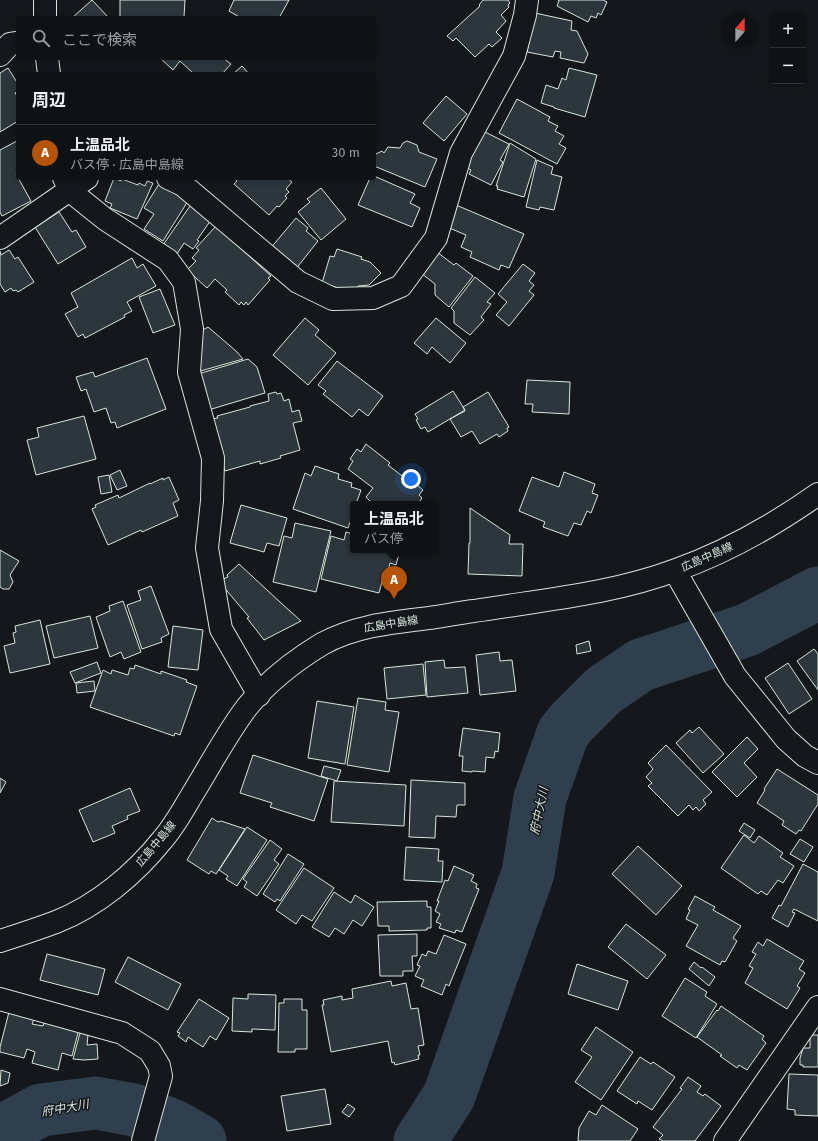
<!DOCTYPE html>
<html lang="ja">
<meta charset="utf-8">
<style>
body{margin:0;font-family:"Fira Sans","Noto Sans JP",sans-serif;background:#181b1e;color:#f1f3f6}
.controls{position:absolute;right:12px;top:12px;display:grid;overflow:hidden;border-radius:4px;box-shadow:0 2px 6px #0003}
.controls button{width:36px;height:36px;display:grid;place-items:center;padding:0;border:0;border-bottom:1px solid #2f3234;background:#0f1215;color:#f1f3f6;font:20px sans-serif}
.compass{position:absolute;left:722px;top:12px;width:36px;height:36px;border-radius:50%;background:#0f1215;box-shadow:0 2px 6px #0003;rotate:21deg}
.you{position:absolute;left:411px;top:479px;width:14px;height:14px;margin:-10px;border:3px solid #fff;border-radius:50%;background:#1a73e8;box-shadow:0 0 0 6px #1a73e833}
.badge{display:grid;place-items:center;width:26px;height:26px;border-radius:50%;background:#b45309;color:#fff;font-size:13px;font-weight:700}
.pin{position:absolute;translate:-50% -33px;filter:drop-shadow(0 1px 2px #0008)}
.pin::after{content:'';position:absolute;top:21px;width:14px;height:12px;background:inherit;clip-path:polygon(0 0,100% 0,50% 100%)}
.popup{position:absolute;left:350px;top:501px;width:88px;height:52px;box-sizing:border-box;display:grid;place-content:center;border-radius:4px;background:#0f1215;filter:drop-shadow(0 1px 3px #0005);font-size:13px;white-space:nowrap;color:#9b9ea0}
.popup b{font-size:15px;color:#f1f3f6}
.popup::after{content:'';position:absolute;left:50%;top:100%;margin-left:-8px;border:8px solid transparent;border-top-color:#0f1215}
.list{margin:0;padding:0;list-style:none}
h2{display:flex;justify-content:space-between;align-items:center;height:52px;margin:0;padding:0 16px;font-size:17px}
h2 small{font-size:13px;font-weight:400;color:#9b9ea0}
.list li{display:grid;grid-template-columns:26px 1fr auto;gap:12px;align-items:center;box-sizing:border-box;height:56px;padding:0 16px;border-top:1px solid #2f3234}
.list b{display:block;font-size:15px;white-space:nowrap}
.list p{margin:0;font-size:13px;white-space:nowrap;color:#9b9ea0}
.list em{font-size:13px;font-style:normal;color:#9b9ea0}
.icon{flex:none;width:22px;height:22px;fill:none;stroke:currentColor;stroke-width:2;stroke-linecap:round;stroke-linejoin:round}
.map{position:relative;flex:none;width:818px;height:1141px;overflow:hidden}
.search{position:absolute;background:#0f1215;box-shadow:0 2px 6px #0003;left:16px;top:16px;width:360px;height:44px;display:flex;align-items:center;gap:10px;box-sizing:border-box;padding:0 14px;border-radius:4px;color:#9b9ea0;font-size:15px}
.panel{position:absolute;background:#0f1215;box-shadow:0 2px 6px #0003;left:16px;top:72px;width:360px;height:108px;border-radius:4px}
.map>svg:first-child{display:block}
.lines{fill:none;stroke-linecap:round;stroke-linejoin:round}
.river{stroke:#2f3f4d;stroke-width:53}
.building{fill:#2c363c;stroke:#d8e6dc}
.minor-casing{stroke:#d8e6dc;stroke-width:24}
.major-casing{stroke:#d8e6dc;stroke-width:24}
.minor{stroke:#14181c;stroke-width:22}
.major{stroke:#14181c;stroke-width:22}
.labels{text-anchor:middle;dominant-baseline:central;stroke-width:3;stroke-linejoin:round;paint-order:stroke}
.street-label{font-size:11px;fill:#d8e6dc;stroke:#14181c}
.water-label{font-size:12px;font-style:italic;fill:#d8e6dc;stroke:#14181c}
</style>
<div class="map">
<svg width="818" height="1141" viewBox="0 0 818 1141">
<rect width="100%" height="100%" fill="#14181c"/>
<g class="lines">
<path class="river" d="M0,1132L41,1110L96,1103L134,1110L174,1126L200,1141
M420,1141L449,1096L528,873L540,798L563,733L571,723L604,690L641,665L747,630L818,593"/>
</g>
<path class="building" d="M92,0L109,18H72Z
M120,0H185L184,17L129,18L120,17Z
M234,0H289L279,18H241L229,11Z
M483,0H508L510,3L508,5L509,7L501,15L506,21L496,32L502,38L492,47L489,44L475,57L456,38L453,41L447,36L480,6L479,5Z
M558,0H603L607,2L601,15L598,13L596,18L591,16L588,22L557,6L559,1Z
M535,13L572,21L571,30L577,31L588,54L584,63L560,58L561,52L555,51L553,57L527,52Z
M160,58H223L231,64L222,74H194L180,61L173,70Z
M242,66L249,74H233Z
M8,68L18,84V91L15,93L18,97V121L0,132V73Z
M569,68L597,75L585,117L554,108V107L541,103L546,85L558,89L562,78L566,80Z
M446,96L467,114L444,141L423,123Z
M517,99L550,117L548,121L558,126L555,131L564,136L559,144L566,148L557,164L499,133Z
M479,129L509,144L500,160L503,162L491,185L469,174L471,170L464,166Z
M17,141L18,173L16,174L31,201L2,216L0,212V150Z
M407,141L417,145L419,152L437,159L425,187L374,166V155L382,151L384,153L388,147L400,148L403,143Z
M510,143L536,159L524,197L497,189L498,186H496Z
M537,160L553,167L551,174L562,177L554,210L540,207L539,210L526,207Z
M374,176L415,194L410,203L420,208L412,227L358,205L370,178H374Z
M114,178L121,181L122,179L138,185L139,183L145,186L147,181L153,183L137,219L110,208L112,204L105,201Z
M233,178H287L292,182L286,189L289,192L285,196L287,198L279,207L277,206L269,215L234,184L237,181Z
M159,184L188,201L163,241L144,229L154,214L144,208Z
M321,188L346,219L321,240L298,212L310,202L307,199Z
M456,205L524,234L509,268L501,265L499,270L470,257L472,252L461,247L466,235L447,227Z
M190,206L211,220L197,240L199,241L193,249L184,243L177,254L163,245Z
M59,212L72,232L76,230L86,247L58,264L35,227Z
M296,218L308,228L306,231L318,241L295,270L269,250Z
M216,226L271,276L268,278L270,280L248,305L246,302L244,305L241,302L239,305L225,292L227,290L215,279L207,288L187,270L196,261L192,258L199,250L196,248Z
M337,249L362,257L361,259L370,262L381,273L369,285L358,286L357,289L345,290L322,283L330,256L334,257Z
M9,250L15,259L18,257L34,282L18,292L16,290L13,291L11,288L5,292L0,284V251L1,255Z
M437,252L454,265L456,263L473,276L449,307L435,295V284L421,273Z
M132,258L137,268L143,264L156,286L127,302L132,311L124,315L125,317L85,338L83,334L78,337L65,314L78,307L71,293Z
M523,264L535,273L529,281L534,285L529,291L534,295L509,326L496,315L507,302L498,294Z
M475,277L495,293L487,302L491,304L481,317L484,320L470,335L454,323V311L451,308Z
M160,289L175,325L153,333L139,297Z
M305,318L319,330L315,335L336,353L308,385L273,355Z
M436,318L466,343L450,363L432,347L427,354L414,343Z
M208,327L236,351L243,359L197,372L201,331Z
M147,358L166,409L117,428L115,422L111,423L106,408L94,412L86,389L81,391L76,377L93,372L95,377Z
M248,359L257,367L265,393L205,411L195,375Z
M337,361L383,396L368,416L359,409L352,417L323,394L326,391L318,385Z
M527,380L570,382L569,414L532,412L533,404H525Z
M453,391L465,410L428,432L425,427L421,429L416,420L418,419L415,414Z
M276,392L277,394L281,393L284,401L289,399L292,412L299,410L302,421L293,423L300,450L280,456L281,458L260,464V461L225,471L211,419L218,418L217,416L250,407V406L269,401L268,394Z
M488,392L509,427L507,428L508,431L499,437L497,434L480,444L472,431L461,437L450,419L465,411L463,407Z
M84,416L96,459L36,475L27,440L39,437L37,428Z
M366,444L390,463L388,465L406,479L407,477L423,490L419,495L422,498L418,504H368L370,501L366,497L373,488L348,469L353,461L350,459L357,449L361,452Z
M315,466L339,474L338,479L352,483L351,487L361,490L356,504H353V514L348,528L293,509L305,473L311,476Z
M120,470L127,486L117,490L110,475Z
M564,472L595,484L592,493L598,495L591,513L587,511L581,525L574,523L568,536L543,527L545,522L519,511L532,477L559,487Z
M109,475L112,492L101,494L98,477Z
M169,477L179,500L173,503L178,516L142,532L141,530L108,545L92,509L96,507L95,505L118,495L119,498L150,483V484L163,478V480Z
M241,505L287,518L279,546L267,543L264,552L230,543Z
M470,508L510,535L509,544H523L522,576L468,574L469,543H470Z
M295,523L331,531L316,592L273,582L284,536L292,538Z
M346,532L353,534V550H400L396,565L390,563L386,579L383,578L379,593L321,579L331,536L344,540Z
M0,550L19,561L10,575L13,582L9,589H3L0,587Z
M239,564L281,603L301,621L264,640L247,618L249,617L222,585L224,584L223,579L228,577L227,575Z
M151,586L169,634L161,638L162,642L142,649L127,605L141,600L138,591Z
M123,601L141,652L124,659L121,652L110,657L96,617L110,611L109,606Z
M90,616L98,648L54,658L46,626Z
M40,620L50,664L10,673L4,646L15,643L13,633L16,632L15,626Z
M173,626L203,630L198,670L168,667Z
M589,641L591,651L577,654L576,645Z
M814,649L818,654V690L797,661Z
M499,652L500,661L512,660L516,691L480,695L476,655Z
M444,660L445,668L465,667L468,693L427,697L425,662Z
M97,662L101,673L75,683L70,672Z
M788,663L812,699L789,714L765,678Z
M423,664L426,695L387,699L384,668Z
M135,665L161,674V671L187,680L186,682L197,686L180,735L175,733L174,736L90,707L103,670L111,674L112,670L128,675L130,668L134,669Z
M94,681L95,691L77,693L76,683Z
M358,698L386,702L385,710L399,712L389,772L347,765Z
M317,701L354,707L345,764L308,758Z
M699,727L724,754L703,773L676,743L690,730L692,733Z
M463,728L500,733L498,752L495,751L494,758L486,757L485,772L472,771V772L462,771L463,756H459Z
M747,737L758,749L744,763L757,777L737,797L712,772Z
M666,745L712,792L703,800L706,804L699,811L696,807L693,810L689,805L678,816L648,786L652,783L646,777L653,769L648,763Z
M253,755L328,779L314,821L270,807L272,803L240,793Z
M324,766L341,770L337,781L321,776Z
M777,769L818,795V804L801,831L799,830L796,834L782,825L784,821L757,803L765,790L764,789Z
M0,778L6,782L0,793Z
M411,780L465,783V805H457L456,817L436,816L435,838L409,837Z
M334,781L406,785L404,826L331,822Z
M130,788L140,811L127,816L128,819L112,826L115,833L93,842L79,810Z
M212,818L218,822L221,821L245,829L216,874L211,871L209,874L187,860Z
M744,823L755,830L750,838L739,831Z
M247,827L267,840L237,886L226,879L228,876L219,870Z
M744,835L754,843L759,836L783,853L780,857L794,866L783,883L778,880L767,895L761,891L758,894L721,868Z
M800,839L813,847L804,862L790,854Z
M270,840L282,849L274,860L279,864L257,896L244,887L247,882L243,879Z
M638,846L682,886L656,915L612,874Z
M406,847L439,849L438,861H443L442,882L404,880Z
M288,854L304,864L280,901L277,899L275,902L263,894Z
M803,864L818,872V921L794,909L792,912L795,913L788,927L772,918L779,905L781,906Z
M454,866L474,875L471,881L477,884L476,888L479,889L462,932L456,930L455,933L439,928L441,924L436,922L440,914L435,911L439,901H437L445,880L448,881Z
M304,868L334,888L312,921L302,915L296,924L276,910Z
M334,892L351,903L355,895L374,907L362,926L353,920L344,934L335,928L329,937L312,927Z
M695,896L715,907L713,910L741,926L733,938L737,941L725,962L722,961L720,965L686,946L698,925L686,919L690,910L688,909Z
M427,901V907H431V928H427V930L389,931V926H378L377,902Z
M626,924L666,955L647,979L608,947Z
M417,934V956H412L413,971H403V976H380L378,935Z
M444,935L466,944L449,986L446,984L442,995L421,986L424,980L415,976L420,966L417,965L422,954L426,956L428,951L436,954Z
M767,939L804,961L799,969L805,973L797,986L800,988L787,1009L745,983L753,968L749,966L756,954L752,952L758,942L763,946Z
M47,954L105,969L98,995L40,980Z
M128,957L181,984L168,1010L115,982Z
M694,962L701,968L702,967L715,977L709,986L689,969Z
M577,964L628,981L618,1010L568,994Z
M685,978L707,992L705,996L717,1004L696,1038L662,1016Z
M391,981L392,986L406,983L411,1009L418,1008L424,1045L418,1046L420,1055H418L419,1059L395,1065L394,1062L392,1063L388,1041L331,1052L322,1005H324L323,1000L342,996V1000L353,998L352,989Z
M248,994L276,995L275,1030L252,1029V1032L232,1031L233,998L248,999Z
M199,999L229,1018L216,1040L210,1036L203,1047L188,1037L186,1042L178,1036L180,1033L177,1032Z
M284,999H302V1010H307V1049H295V1052H278L279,1003H284Z
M721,1006L764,1036L762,1039L766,1043L747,1070L739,1065L737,1068L720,1056L722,1055L697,1037L717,1010L718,1011Z
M9,1012L34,1019L32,1024L43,1026L45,1020L79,1029L72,1056L62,1053L58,1070L32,1063L35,1052L27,1049L24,1058L0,1052V1047Z
M596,1027L633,1052L601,1100L575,1082L592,1057L581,1050Z
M80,1033L88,1035L87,1045L97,1044L98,1059L84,1060L73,1059Z
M810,1035H818V1067H803V1065H800V1058L803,1048H810Z
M640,1057L651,1064L653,1062L675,1077L652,1110L638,1101L637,1104L617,1091Z
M1,1070L10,1073L8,1083L0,1086Z
M789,1074L818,1075V1116L795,1115V1110L787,1109Z
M688,1077L701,1086L697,1092L703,1096L705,1094L721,1106L695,1141H663L659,1139L663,1135L653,1127L682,1089L680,1088Z
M325,1089L331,1124L287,1131L281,1096Z
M348,1104L355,1109L349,1117L342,1112Z
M602,1105L638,1129L630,1141H578L579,1128L589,1111L596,1115Z"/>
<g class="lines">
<g class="minor-casing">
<path id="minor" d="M45,0V18
M0,55L10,44L17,43
M47,58L49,74
M64,178L70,191L105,219L168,260L184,282L192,329L189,372L213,458L212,501L207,548L221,629L259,695
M168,178L183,185L298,282L333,299L373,298L401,286L436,238L461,153L514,56L525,15L527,0
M0,238L87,178
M675,571L735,676L786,739L805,756L818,763
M0,999L122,1033L150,1051L159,1066L161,1076L143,1141
M725,1141L818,1007"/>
</g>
<g class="major-casing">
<path id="major" d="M0,941C19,935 37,929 56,922C97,906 135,874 163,839C176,824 185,806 195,790C212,762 228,732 247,707C268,681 294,661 322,644C353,627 387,623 421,619C439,617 457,613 474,611C542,600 612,594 676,570C727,552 774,525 818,494"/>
</g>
<use href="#minor" class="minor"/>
<use href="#major" class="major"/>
</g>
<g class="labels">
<g class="street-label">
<text transform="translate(707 557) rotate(-24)">広島中島線</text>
<text transform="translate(391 624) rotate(-9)">広島中島線</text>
<text transform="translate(156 844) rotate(-50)">広島中島線</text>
</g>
<g class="water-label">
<text transform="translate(539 811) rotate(-78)">府中大川</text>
<text transform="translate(65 1108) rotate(-10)">府中大川</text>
</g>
</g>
</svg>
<div class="controls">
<button>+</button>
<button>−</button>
</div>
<svg class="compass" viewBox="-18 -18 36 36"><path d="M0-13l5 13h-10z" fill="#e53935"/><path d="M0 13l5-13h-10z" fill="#9b9ea0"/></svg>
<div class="you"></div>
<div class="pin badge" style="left:394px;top:599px">A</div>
<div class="popup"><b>上温品北</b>バス停</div>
<div class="search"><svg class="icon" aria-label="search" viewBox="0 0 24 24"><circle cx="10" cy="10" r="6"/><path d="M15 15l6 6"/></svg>ここで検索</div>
<section class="panel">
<h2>周辺<small></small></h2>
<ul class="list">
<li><span class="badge">A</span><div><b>上温品北</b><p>バス停 · 広島中島線</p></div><em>30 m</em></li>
</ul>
</section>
</div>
